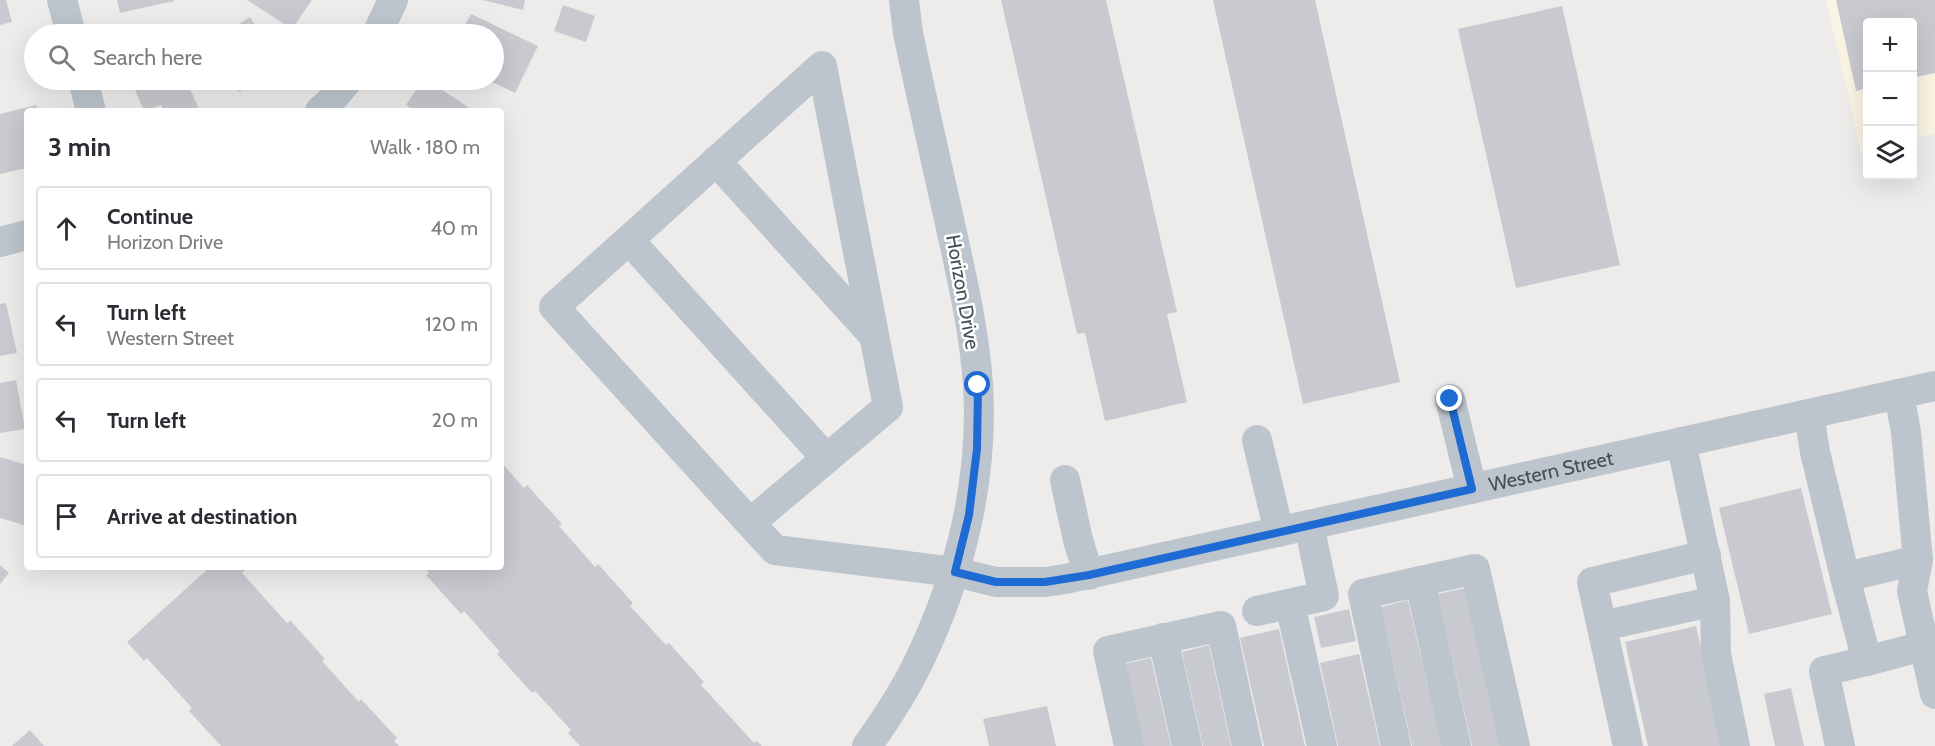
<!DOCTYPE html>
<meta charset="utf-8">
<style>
body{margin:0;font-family:Cabin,sans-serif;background:#f7f7f7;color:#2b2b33}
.controls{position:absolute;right:18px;top:18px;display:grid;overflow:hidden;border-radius:6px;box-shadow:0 6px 24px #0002}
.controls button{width:54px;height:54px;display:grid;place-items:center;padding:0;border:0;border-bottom:2px solid #e1e1e2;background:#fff;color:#2b2b33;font:30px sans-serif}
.stop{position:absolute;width:18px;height:18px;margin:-14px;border:4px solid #1f6bd4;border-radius:50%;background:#fff}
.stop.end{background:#1f6bd4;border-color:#fff;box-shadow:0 2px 6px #0008}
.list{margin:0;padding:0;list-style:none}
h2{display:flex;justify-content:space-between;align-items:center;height:78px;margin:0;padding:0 24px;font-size:26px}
h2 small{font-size:20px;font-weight:400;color:#7c7c81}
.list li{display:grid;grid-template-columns:39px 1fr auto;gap:18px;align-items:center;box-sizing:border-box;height:84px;margin:0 12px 12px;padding:0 12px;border:2px solid #e1e1e2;border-radius:6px}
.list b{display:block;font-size:22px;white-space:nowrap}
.list p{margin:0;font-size:20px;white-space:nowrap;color:#7c7c81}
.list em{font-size:20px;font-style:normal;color:#7c7c81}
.icon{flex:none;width:33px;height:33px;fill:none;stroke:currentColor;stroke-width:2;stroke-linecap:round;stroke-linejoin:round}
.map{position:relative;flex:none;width:1935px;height:746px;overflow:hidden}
.search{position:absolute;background:#fff;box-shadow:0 6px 24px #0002;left:24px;top:24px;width:480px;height:66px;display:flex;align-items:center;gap:15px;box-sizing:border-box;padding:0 21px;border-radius:33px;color:#7c7c81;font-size:22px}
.panel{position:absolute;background:#fff;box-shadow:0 6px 24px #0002;left:24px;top:108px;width:480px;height:462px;border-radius:6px}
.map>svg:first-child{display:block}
.commercial{fill:#faf4e3}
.building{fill:#c8cad0}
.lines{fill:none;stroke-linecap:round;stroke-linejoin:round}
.minor{stroke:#bcc5cd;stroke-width:30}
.route{stroke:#1f6bd4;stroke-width:8}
.labels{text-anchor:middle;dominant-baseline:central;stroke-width:5;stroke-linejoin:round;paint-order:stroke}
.street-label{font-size:20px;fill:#444e58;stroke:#fff}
</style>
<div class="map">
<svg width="1935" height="746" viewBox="0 0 1935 746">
<rect width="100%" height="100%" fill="#eeebeb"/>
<path class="commercial" d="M1826,0H1935V134L1913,139L1912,22H1868L1867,149L1861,151Z"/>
<path class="building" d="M0,0H6L12,22L0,25Z
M117,0H174V1L120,13Z
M247,0H312L292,29Z
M482,0H525L523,10Z
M1001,0H1106L1177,312L1167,314L1187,402L1105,421L1085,333L1077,334Z
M1213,0H1315L1400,382L1303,404Z
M1836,0H1935V73L1912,78V22H1868V88L1856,91Z
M563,5L595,16L586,42L554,31Z
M1562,6L1620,265L1516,288L1458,29Z
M471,14L538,46L515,93L488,80H494V34H460Z
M250,17L261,34H224Z
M131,80H186L200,111H164L161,105L144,111Z
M231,80H258L239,92Z
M423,80H427L474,111H415L406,105Z
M36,105L38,111H27V168L0,174V114Z
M6,303L17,353L0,356V304Z
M16,380L25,429L0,433V383Z
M0,457L27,465V526L0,518Z
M501,462L524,488L527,485L562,524L559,526L595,567L598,564L633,603L630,606L666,645L669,643L704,682L701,685L754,743L757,741L762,746H580L568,733L571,730L535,691L532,693L497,654L500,652L464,611L461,614L426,575L429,573L424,567H501Z
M1801,488L1832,614L1749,634L1719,508Z
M0,565L9,573L0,584Z
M210,567H242L245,570L242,573L287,623L290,620L325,659L322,661L359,702L361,699L397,738L394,741L399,746H221L189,711L192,708L147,658L144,661L127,642Z
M1465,588L1501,746H1472L1438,594Z
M1408,600L1441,746H1412L1381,607Z
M1349,609L1356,641L1321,648L1314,617Z
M1696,626L1723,746H1648L1625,642Z
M1279,629L1305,746H1264L1240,638Z
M1209,645L1231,746H1203L1182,652Z
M1359,654L1380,746H1338L1320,663Z
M1151,658L1171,746H1143L1124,664Z
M1791,688L1804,746H1775L1764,694Z
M1047,706L1056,746H989L983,719Z
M30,730L44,746H12Z"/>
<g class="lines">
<g class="minor">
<path d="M62,0L71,34"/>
<path d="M377,34L393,0"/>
<path d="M83,80L91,111"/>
<path d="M320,111L328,104L348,80"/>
<path d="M716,161L874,336"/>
<path d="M629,240L826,458"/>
<path d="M0,242L27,235"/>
<path d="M1450,399L1472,489"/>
<path d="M1809,414L1815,452L1845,577L1918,560L1906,432L1899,394"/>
<path d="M1257,440L1279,532"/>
<path d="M1681,442L1715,601L1716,654L1735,746"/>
<path d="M1065,480L1078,540L1089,575"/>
<path id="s1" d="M750,523L888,407L822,66L554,307L750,523L775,550L955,572L996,582H1045L1065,579L1935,386"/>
<path d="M1918,560L1912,591L1935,694"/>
<path d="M1420,581L1456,746"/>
<path d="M1290,604L1322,746"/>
<path d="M1257,611L1324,596L1309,525"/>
<path d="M1602,626L1715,601"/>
<path d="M1163,638L1187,746"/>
<path d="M1867,661L1923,646"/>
<path d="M867,746C885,721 906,688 919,661C960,576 984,479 978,384C974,328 961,274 949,219C935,157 921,95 908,33L904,0"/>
<path d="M1129,746L1108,651L1221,626L1247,746"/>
<path d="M1396,746L1363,594L1475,569L1515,746"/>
<path d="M1628,746L1592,582L1706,555"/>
<path d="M1840,746L1824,671L1867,661L1845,577"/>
</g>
</g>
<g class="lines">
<path class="route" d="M978,385L977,449L969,515L955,572L996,582H1045L1089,575L1472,489L1450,399"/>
</g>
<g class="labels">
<g class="street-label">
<text transform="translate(963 292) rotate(80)">Horizon Drive</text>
<text stroke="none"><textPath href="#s1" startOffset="2007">Western Street</textPath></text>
</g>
</g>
</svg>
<div class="controls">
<button>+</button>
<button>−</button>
<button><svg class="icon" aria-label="layers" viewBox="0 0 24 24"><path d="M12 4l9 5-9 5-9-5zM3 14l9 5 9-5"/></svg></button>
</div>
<div class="stop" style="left:978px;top:385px"></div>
<div class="stop end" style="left:1450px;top:399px"></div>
<div class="search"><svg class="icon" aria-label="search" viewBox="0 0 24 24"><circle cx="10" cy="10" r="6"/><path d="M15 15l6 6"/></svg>Search here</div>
<section class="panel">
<h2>3 min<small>Walk · 180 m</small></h2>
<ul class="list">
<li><svg class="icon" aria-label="ahead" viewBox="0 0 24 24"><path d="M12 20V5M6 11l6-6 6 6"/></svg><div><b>Continue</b><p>Horizon Drive</p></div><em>40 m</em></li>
<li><svg class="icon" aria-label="left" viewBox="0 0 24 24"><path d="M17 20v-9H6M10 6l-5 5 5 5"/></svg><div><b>Turn left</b><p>Western Street</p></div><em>120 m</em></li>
<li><svg class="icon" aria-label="left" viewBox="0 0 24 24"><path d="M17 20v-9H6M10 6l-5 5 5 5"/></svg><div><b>Turn left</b></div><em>20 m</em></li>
<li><svg class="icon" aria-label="arrive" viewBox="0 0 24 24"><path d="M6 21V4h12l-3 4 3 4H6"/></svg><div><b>Arrive at destination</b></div></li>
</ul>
</section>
</div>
